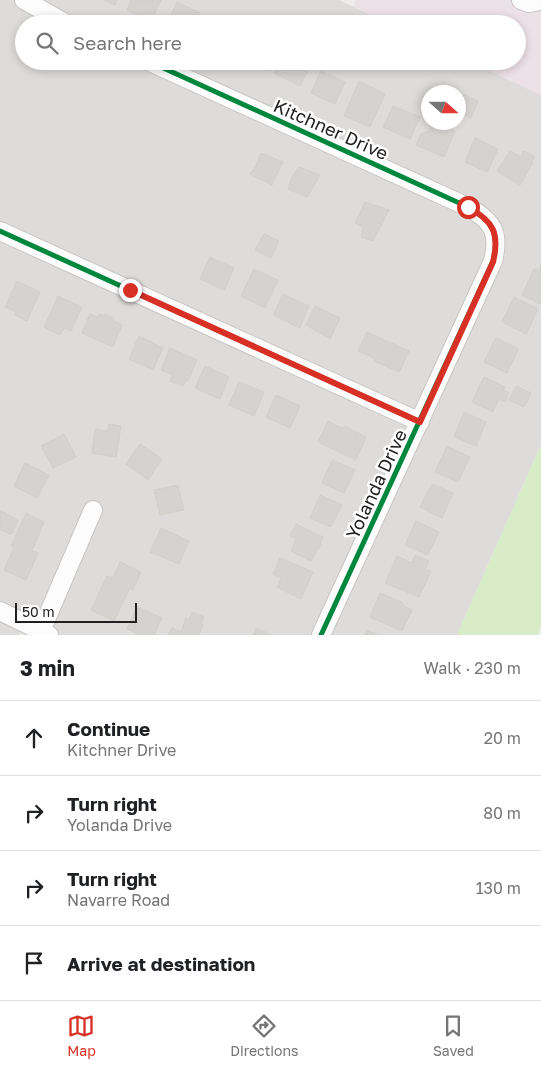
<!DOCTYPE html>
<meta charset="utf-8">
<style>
body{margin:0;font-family:"Golos Text",sans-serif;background:#f2f2f2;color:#202124}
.compass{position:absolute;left:421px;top:85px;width:45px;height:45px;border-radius:50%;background:#fff;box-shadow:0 2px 8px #0003;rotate:111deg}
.scale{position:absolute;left:15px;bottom:12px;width:122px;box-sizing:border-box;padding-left:5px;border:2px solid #202020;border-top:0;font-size:14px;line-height:18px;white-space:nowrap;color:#202020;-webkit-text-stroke:4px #fff;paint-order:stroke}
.stop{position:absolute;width:15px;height:15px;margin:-11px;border:4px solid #d93025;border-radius:50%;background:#fff}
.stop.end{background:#d93025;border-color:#fff;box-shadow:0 1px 5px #0008}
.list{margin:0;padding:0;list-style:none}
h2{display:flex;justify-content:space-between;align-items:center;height:65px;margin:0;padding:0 20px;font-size:21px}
h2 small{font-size:16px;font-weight:400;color:#757577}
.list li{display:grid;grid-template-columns:32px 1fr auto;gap:15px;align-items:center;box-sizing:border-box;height:75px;padding:0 20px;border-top:1px solid #e0e0e0}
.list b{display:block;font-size:19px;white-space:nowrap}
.list p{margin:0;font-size:16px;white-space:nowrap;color:#757577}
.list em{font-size:16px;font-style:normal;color:#757577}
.icon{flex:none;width:28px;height:28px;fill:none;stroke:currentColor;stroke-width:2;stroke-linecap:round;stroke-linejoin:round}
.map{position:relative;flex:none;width:541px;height:635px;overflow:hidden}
.search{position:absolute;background:#fff;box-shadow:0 2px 8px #0003;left:15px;right:15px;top:15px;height:55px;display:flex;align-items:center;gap:12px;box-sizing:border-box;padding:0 18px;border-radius:28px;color:#757577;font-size:19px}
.sheet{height:365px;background:#fff}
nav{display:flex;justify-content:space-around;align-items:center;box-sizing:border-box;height:70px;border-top:1px solid #e0e0e0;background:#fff;font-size:14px;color:#757577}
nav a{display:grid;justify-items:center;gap:2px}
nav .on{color:#d93025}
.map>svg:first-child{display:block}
.residential{fill:#dddcda;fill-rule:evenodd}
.industrial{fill:#ece1e7}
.grass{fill:#d7ecc6}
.building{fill:#d5d3d0;stroke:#d1cfca}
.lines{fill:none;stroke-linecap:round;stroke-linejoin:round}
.minor-casing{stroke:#c7c6c5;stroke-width:20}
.minor{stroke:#fcfcfc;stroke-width:18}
.cycleway-casing{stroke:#fff;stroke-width:8}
.cycleway{stroke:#00873e;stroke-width:5}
.route{stroke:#d93025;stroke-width:6}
.labels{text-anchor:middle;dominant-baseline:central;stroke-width:5;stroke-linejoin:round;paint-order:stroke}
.street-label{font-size:18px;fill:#202020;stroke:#fff}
</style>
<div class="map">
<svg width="541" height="635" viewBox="0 0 541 635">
<rect width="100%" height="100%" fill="#eeede9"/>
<path class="residential" d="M0,0H339L390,24H24V61H470L541,95V445L457,635H24L20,633L19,635H0ZM428,92H458V122H428Z"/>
<path class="industrial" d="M356,0H541V95L470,61H517V24H390L353,6Z"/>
<path class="grass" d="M541,445V625L538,635H457Z"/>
<path class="building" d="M104,0H117L115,5Z
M131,0H161L151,21L127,10Z
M177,2L200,13L195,24L167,23Z
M222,18L235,24H209L211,19L219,23Z
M241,61H271L266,71L254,65L252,69L240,64Z
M280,61H305L311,64L300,86L274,73Z
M350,61H365L362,67Z
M321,71L345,82L335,104L311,93Z
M359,81L385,94L370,127L344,116Z
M462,94L478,101L471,118L458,112V102Z
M393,106L420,117L410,139L383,127Z
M432,122H455L451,130L455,131L444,157L416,145L421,134L429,131Z
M475,138L498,149L487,172L465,162Z
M510,151L521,157L524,151L535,157L531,162L533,163L520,185L497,171Z
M261,153L283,162L272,185L250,174L256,165Z
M299,167L320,175L307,197L288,189L292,177Z
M365,202L389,210L373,241L361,237L363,227L355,223Z
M264,234L279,241L271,258L255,250Z
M210,257L234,268L224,290L200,279Z
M541,264V304L522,295L534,269L538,270Z
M254,269L278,280L265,308L241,296Z
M17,281L40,292L27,321L15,315L16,312L5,307Z
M283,294L309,306L300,328L273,315Z
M58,296L82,307L71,331L64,328L60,335L44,327Z
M514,297L538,309L526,334L502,322Z
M315,306L340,318L330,339L306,325Z
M90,314L98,317L99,314L104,316L105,314L112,317V320L122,325L113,347L82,333Z
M367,332L409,351L399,372L374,361V358L358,351Z
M139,336L163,348L153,370L129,359Z
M496,338L519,349L507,373L484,362Z
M170,348L197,360L188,381L186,380L183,386L170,381L173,375L161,370Z
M205,366L229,377L220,399L195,388Z
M484,377L505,387L503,390L509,393L505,402L499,399L493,412L472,402Z
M239,382L264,392L254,416L229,405Z
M516,386L531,393L524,407L509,400Z
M276,395L300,406L290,428L266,417Z
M464,412L486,422L476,446L454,437Z
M328,421L343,429L344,426L366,437L356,460L318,442Z
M109,424L121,426L116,457L92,453L95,429L108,431Z
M64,434L76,457L53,468L41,446Z
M140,444L162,459L148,480L126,464Z
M447,446L470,457L458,482L435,472Z
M332,460L355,470L344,493L322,483Z
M25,463L49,475L37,498L14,486Z
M432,484L453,493L442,518L420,507Z
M178,485L184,510L160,515L154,490Z
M320,495L342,505L331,527L310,518Z
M0,510L18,520L11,535L0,529Z
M26,513L44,522L32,551L38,553L26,580L4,570L14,547L11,546Z
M416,521L439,532L428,555L405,545Z
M296,524L323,537L319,548H318L311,561L291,551L296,539L290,536Z
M161,528L189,541L179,564L150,552Z
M415,555L429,561L425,569L431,571L419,597L385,583L397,556L412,563Z
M280,558L313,572L301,599L277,587L281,578L273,574Z
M120,562L141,572L133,590L130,588L114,621L91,610L107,576L113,578Z
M380,593L403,603L402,605L412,610L402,631L370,617Z
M137,607L162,618L154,635H141L127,629Z
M192,612L204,617L201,624L203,625L199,635H168L172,628L181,632L186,618L189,620Z
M256,628L272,635H253Z
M367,630L378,635H365Z"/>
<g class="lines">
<g class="minor-casing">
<path id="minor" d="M24,0L67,24
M521,0L529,3L541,1
M148,61L468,207C493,221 500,233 493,261L321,635
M0,231L420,422
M0,611L49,635
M41,631L93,510"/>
</g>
<use href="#minor" class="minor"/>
<g class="cycleway-casing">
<path id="cycleway" d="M148,61L468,207C493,221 500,233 493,261L321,635
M0,231L420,422"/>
</g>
<use href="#cycleway" class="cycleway"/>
</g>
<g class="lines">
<path class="route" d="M130,290L420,422L493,262C500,233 493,221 468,207"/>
</g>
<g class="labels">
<g class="street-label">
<text transform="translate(331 129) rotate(24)">Kitchner Drive</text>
<text transform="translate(376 484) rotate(-65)">Yolanda Drive</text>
</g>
</g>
</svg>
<svg class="compass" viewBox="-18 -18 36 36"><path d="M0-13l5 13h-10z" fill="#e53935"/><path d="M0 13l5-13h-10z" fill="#757577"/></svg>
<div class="scale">50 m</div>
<div class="stop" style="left:468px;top:207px"></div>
<div class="stop end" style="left:130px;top:290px"></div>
<div class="search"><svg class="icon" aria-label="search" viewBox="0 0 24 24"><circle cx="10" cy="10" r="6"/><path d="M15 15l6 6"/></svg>Search here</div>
</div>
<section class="sheet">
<h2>3 min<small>Walk · 230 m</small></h2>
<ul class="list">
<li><svg class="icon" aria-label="ahead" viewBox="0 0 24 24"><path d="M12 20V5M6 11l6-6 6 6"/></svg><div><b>Continue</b><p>Kitchner Drive</p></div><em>20 m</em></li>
<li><svg class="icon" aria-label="right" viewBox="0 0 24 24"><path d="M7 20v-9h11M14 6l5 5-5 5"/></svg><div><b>Turn right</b><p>Yolanda Drive</p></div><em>80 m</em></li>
<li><svg class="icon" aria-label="right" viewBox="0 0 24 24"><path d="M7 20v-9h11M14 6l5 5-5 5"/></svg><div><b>Turn right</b><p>Navarre Road</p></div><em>130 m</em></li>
<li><svg class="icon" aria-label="arrive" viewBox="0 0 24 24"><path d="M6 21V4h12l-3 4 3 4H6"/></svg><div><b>Arrive at destination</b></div></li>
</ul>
</section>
<nav>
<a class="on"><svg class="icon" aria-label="map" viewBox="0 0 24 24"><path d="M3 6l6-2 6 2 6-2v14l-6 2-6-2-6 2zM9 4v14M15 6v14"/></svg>Map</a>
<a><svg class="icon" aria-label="directions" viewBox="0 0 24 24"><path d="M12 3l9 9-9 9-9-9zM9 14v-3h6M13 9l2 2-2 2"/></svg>Directions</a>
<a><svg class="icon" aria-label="saved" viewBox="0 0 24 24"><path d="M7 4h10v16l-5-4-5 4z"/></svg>Saved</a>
</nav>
